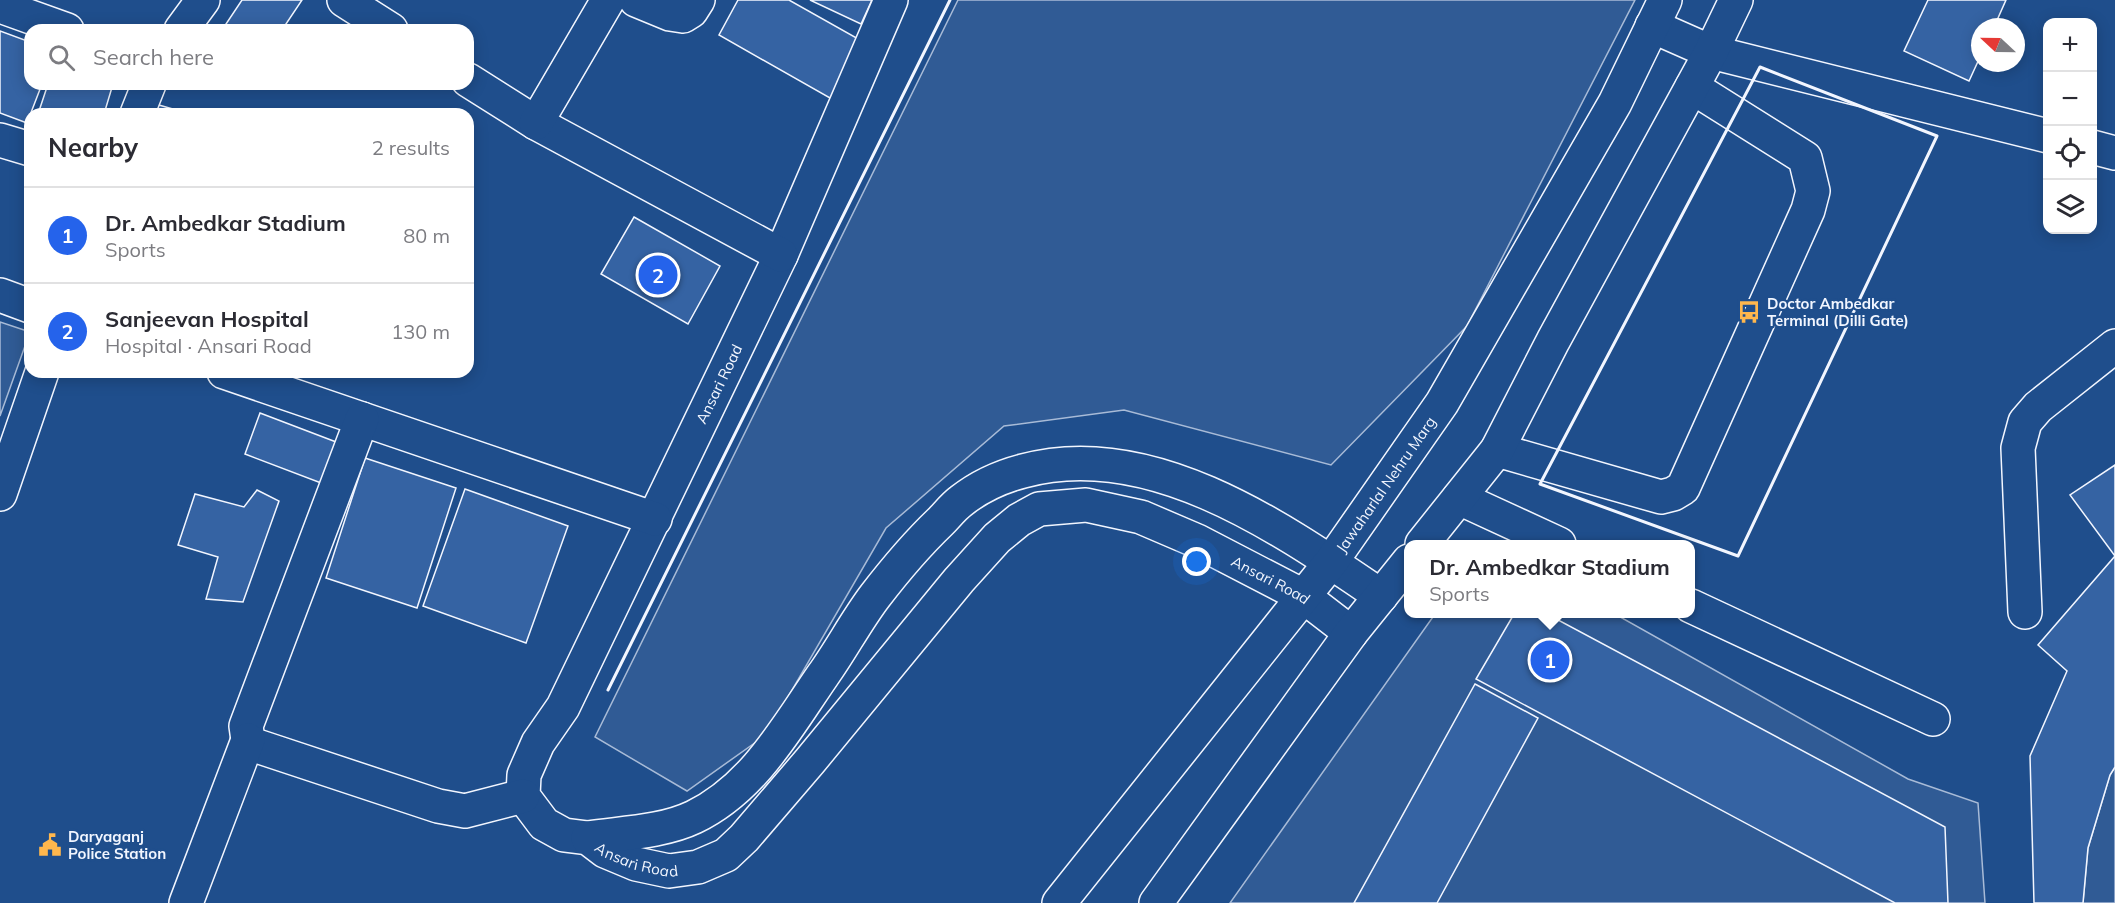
<!DOCTYPE html>
<meta charset="utf-8">
<style>
body{margin:0;font-family:Mulish,sans-serif;background:#f7f7f7;color:#2b2b33}
.controls{position:absolute;right:18px;top:18px;display:grid;overflow:hidden;border-radius:12px;box-shadow:0 3px 15px #0003}
.controls button{width:54px;height:54px;display:grid;place-items:center;padding:0;border:0;border-bottom:2px solid #e1e1e2;background:#fff;color:#2b2b33;font:30px sans-serif}
.compass{position:absolute;left:1971px;top:18px;width:54px;height:54px;border-radius:50%;background:#fff;box-shadow:0 3px 15px #0003;rotate:292deg}
.you{position:absolute;left:1197px;top:562px;width:21px;height:21px;margin:-15px;border:4px solid #fff;border-radius:50%;background:#1a73e8;box-shadow:0 0 0 9px #1a73e833}
.badge{display:grid;place-items:center;width:39px;height:39px;border-radius:50%;background:#2563eb;color:#fff;font-size:20px;font-weight:700}
.pin{position:absolute;translate:-50% -50%;border:3px solid #fff;box-shadow:0 2px 6px #0006}
.popup{position:absolute;left:1404px;top:540px;width:291px;height:78px;box-sizing:border-box;display:grid;place-content:center;border-radius:12px;background:#fff;filter:drop-shadow(0 2px 4px #0005);font-size:20px;white-space:nowrap;color:#7c7c81}
.popup b{font-size:22px;color:#2b2b33}
.popup::after{content:'';position:absolute;left:50%;top:100%;margin-left:-12px;border:12px solid transparent;border-top-color:#fff}
.list{margin:0;padding:0;list-style:none}
h2{display:flex;justify-content:space-between;align-items:center;height:78px;margin:0;padding:0 24px;font-size:26px}
h2 small{font-size:20px;font-weight:400;color:#7c7c81}
.list li{display:grid;grid-template-columns:39px 1fr auto;gap:18px;align-items:center;box-sizing:border-box;height:96px;padding:0 24px;border-top:2px solid #e1e1e2}
.list b{display:block;font-size:22px;white-space:nowrap}
.list p{margin:0;font-size:20px;white-space:nowrap;color:#7c7c81}
.list em{font-size:20px;font-style:normal;color:#7c7c81}
.icon{flex:none;width:33px;height:33px;fill:none;stroke:currentColor;stroke-width:2;stroke-linecap:round;stroke-linejoin:round}
.map{position:relative;flex:none;width:2115px;height:903px;overflow:hidden}
.search{position:absolute;background:#fff;box-shadow:0 3px 15px #0003;left:24px;top:24px;width:450px;height:66px;display:flex;align-items:center;gap:15px;box-sizing:border-box;padding:0 21px;border-radius:18px;color:#7c7c81;font-size:22px}
.panel{position:absolute;background:#fff;box-shadow:0 3px 15px #0003;left:24px;top:108px;width:450px;height:270px;border-radius:18px}
.map>svg:first-child{display:block}
.built{fill:#305b95;stroke:#a8bbd7;stroke-width:1.5}
.building{fill:#3563a3;stroke:#f2f6ff;stroke-width:1.5}
.lines{fill:none;stroke-linecap:round;stroke-linejoin:round}
.minor-casing{stroke:#f2f6ff;stroke-width:36}
.major-casing{stroke:#f2f6ff;stroke-width:36}
.minor{stroke:#1f4e8c;stroke-width:33}
.major{stroke:#1f4e8c;stroke-width:33}
.wall{stroke:#f2f6ff;stroke-width:3}
.labels{text-anchor:middle;dominant-baseline:central;stroke-width:4.5;stroke-linejoin:round;paint-order:stroke}
.poi-label{font-size:15px;font-weight:bold;fill:#f2f6ff;stroke:#1f4e8c;text-anchor:start}
.street-label{font-size:15px;fill:#f2f6ff;stroke:#1f4e8c}
</style>
<div class="map">
<svg width="2115" height="903" viewBox="0 0 2115 903">
<rect width="100%" height="100%" fill="#1f4e8c"/>
<path class="built" d="M958,0H1635L1467,326L1331,465L1124,410L1004,426L886,528L766,735L687,791L595,737Z
M0,322L30,332L0,416Z
M1435,614H1615L1908,779L1978,803L1985,903H1230Z
M2115,767V903H2083L2088,848L2110,775Z"/>
<path class="building" d="M242,0H302L282,30H222Z
M738,0H789L869,45L837,102L719,35Z
M810,0H872L861,24Z
M1928,0H2006L1994,27H1980V57L1969,81L1904,51Z
M0,31L30,42V84H42L27,123L0,113Z
M48,84H113L104,114H38Z
M152,103L190,114H149Z
M634,217L720,266L688,324L601,274Z
M260,413L344,445L329,486L245,454Z
M365,458L456,488L417,608L326,578Z
M2115,465V767L2110,775L2088,848L2083,903H2034L2030,756L2067,671L2038,645L2115,556L2070,495Z
M465,489L568,526L526,643L423,606Z
M257,490L279,501L243,602L206,599L218,557L178,545L195,494L244,507Z
M1514,614H1547L1945,827L1948,903H1895L1476,679Z
M1475,684L1538,718L1437,903H1354Z"/>
<g class="lines">
<g class="minor-casing">
<g id="minor">
<path d="M344,0L391,30"/>
<path d="M636,0L670,14L683,16L691,11L698,0"/>
<path id="s1" d="M891,0L781,255L563,707L538,743L524,775L523,796L544,824L564,835L588,838L605,851L636,864L669,871L698,867L726,855L744,838L810,761L959,580L997,538L1019,520L1039,509L1086,505L1141,517L1197,541L1303,596L1351,633"/>
<path d="M0,6L67,30"/>
<path d="M1652,26L1711,52L2048,136"/>
<path d="M181,30L203,0"/>
<path d="M468,80L536,123L781,255"/>
<path d="M137,114L149,84"/>
<path d="M536,123L608,0"/>
<path d="M0,140L30,149"/>
<path d="M2092,147L2115,153"/>
<path d="M0,295L30,306"/>
<path d="M224,372L655,519"/>
<path d="M362,419L246,726L248,740L254,745L438,806L465,811L523,796"/>
<path d="M1497,450L1661,497L1673,494L1683,488L1808,210L1813,191L1805,158L1692,87"/>
<path d="M0,494L42,372"/>
<path d="M1459,498L1559,544"/>
<path d="M1691,606L1933,719"/>
<path d="M2025,612L2018,448L2025,422L2038,407L2115,346"/>
<path d="M588,838C622,833 663,832 694,817C754,788 787,727 823,675C841,650 856,621 875,596C895,570 916,545 940,522C947,515 953,507 961,501C980,486 1000,477 1023,471C1150,436 1281,528 1381,596"/>
<path d="M186,903L248,740"/>
</g>
</g>
<g class="major-casing">
<g id="major">
<path d="M1422,544L1497,450L1553,341L1711,52L1736,0"/>
<path id="s2" d="M1059,903L1331,562L1442,403L1615,103L1665,0"/>
<path d="M1156,903L1351,633L1409,561"/>
</g>
</g>
<use href="#minor" class="minor"/>
<use href="#major" class="major"/>
<path class="wall" d="M1760,67L1937,136L1738,556L1540,484Z
M608,690L950,0"/>
</g>
<defs>
<g id="bus-bare" transform="scale(1.8)"><path d="M-5-6H5V4H4V6H2V4H-2V6H-4V4H-5ZM-3.5-4V0h7V-4ZM-3.5 1.2v1.5H-2V1.2ZM2 1.2v1.5H3.5V1.2Z" fill="#ffb74d" stroke="#1f4e8c" stroke-width="2.5" paint-order="stroke"/></g>
<g id="civic-bare" transform="scale(1.8)"><path d="M-.6-6.5H3V-4.5H.6V-3L4-1V1h2V6H-6V1h2V-1L-.6-3ZM-1.2 2.5V6h2.4V2.5Z" fill="#ffb74d" stroke="#1f4e8c" stroke-width="2.5" paint-order="stroke"/></g>
</defs>
<g fill-rule="evenodd">
<use href="#bus-bare" x="1749" y="312"/>
<use href="#civic-bare" x="50" y="845"/>
</g>
<g class="labels">
<g class="poi-label">
<text x="1767" y="303">Doctor Ambedkar<tspan x="1767" dy="17">Terminal (Dilli Gate)</tspan></text>
<text x="68" y="836">Daryaganj<tspan x="68" dy="17">Police Station</tspan></text>
</g>
<g class="street-label">
<text transform="translate(719 384) rotate(-64)">Ansari Road</text>
<text stroke="none"><textPath href="#s2" startOffset="531">Jawaharlal Nehru Marg</textPath></text>
<text stroke="none"><textPath href="#s1" startOffset="1826">Ansari Road</textPath></text>
<text stroke="none"><textPath href="#s1" startOffset="1016">Ansari Road</textPath></text>
</g>
</g>
</svg>
<div class="controls">
<button>+</button>
<button>−</button>
<button><svg class="icon" aria-label="locate" viewBox="0 0 24 24"><circle cx="12" cy="12" r="6"/><path d="M12 2v4M12 18v4M2 12h4M18 12h4"/></svg></button>
<button><svg class="icon" aria-label="layers" viewBox="0 0 24 24"><path d="M12 4l9 5-9 5-9-5zM3 14l9 5 9-5"/></svg></button>
</div>
<svg class="compass" viewBox="-18 -18 36 36"><path d="M0-13l5 13h-10z" fill="#e53935"/><path d="M0 13l5-13h-10z" fill="#7c7c81"/></svg>
<div class="you"></div>
<div class="pin badge" style="left:1550px;top:660px">1</div>
<div class="popup"><b>Dr. Ambedkar Stadium</b>Sports</div>
<div class="pin badge" style="left:658px;top:275px">2</div>
<div class="search"><svg class="icon" aria-label="search" viewBox="0 0 24 24"><circle cx="10" cy="10" r="6"/><path d="M15 15l6 6"/></svg>Search here</div>
<section class="panel">
<h2>Nearby<small>2 results</small></h2>
<ul class="list">
<li><span class="badge">1</span><div><b>Dr. Ambedkar Stadium</b><p>Sports</p></div><em>80 m</em></li>
<li><span class="badge">2</span><div><b>Sanjeevan Hospital</b><p>Hospital · Ansari Road</p></div><em>130 m</em></li>
</ul>
</section>
</div>
